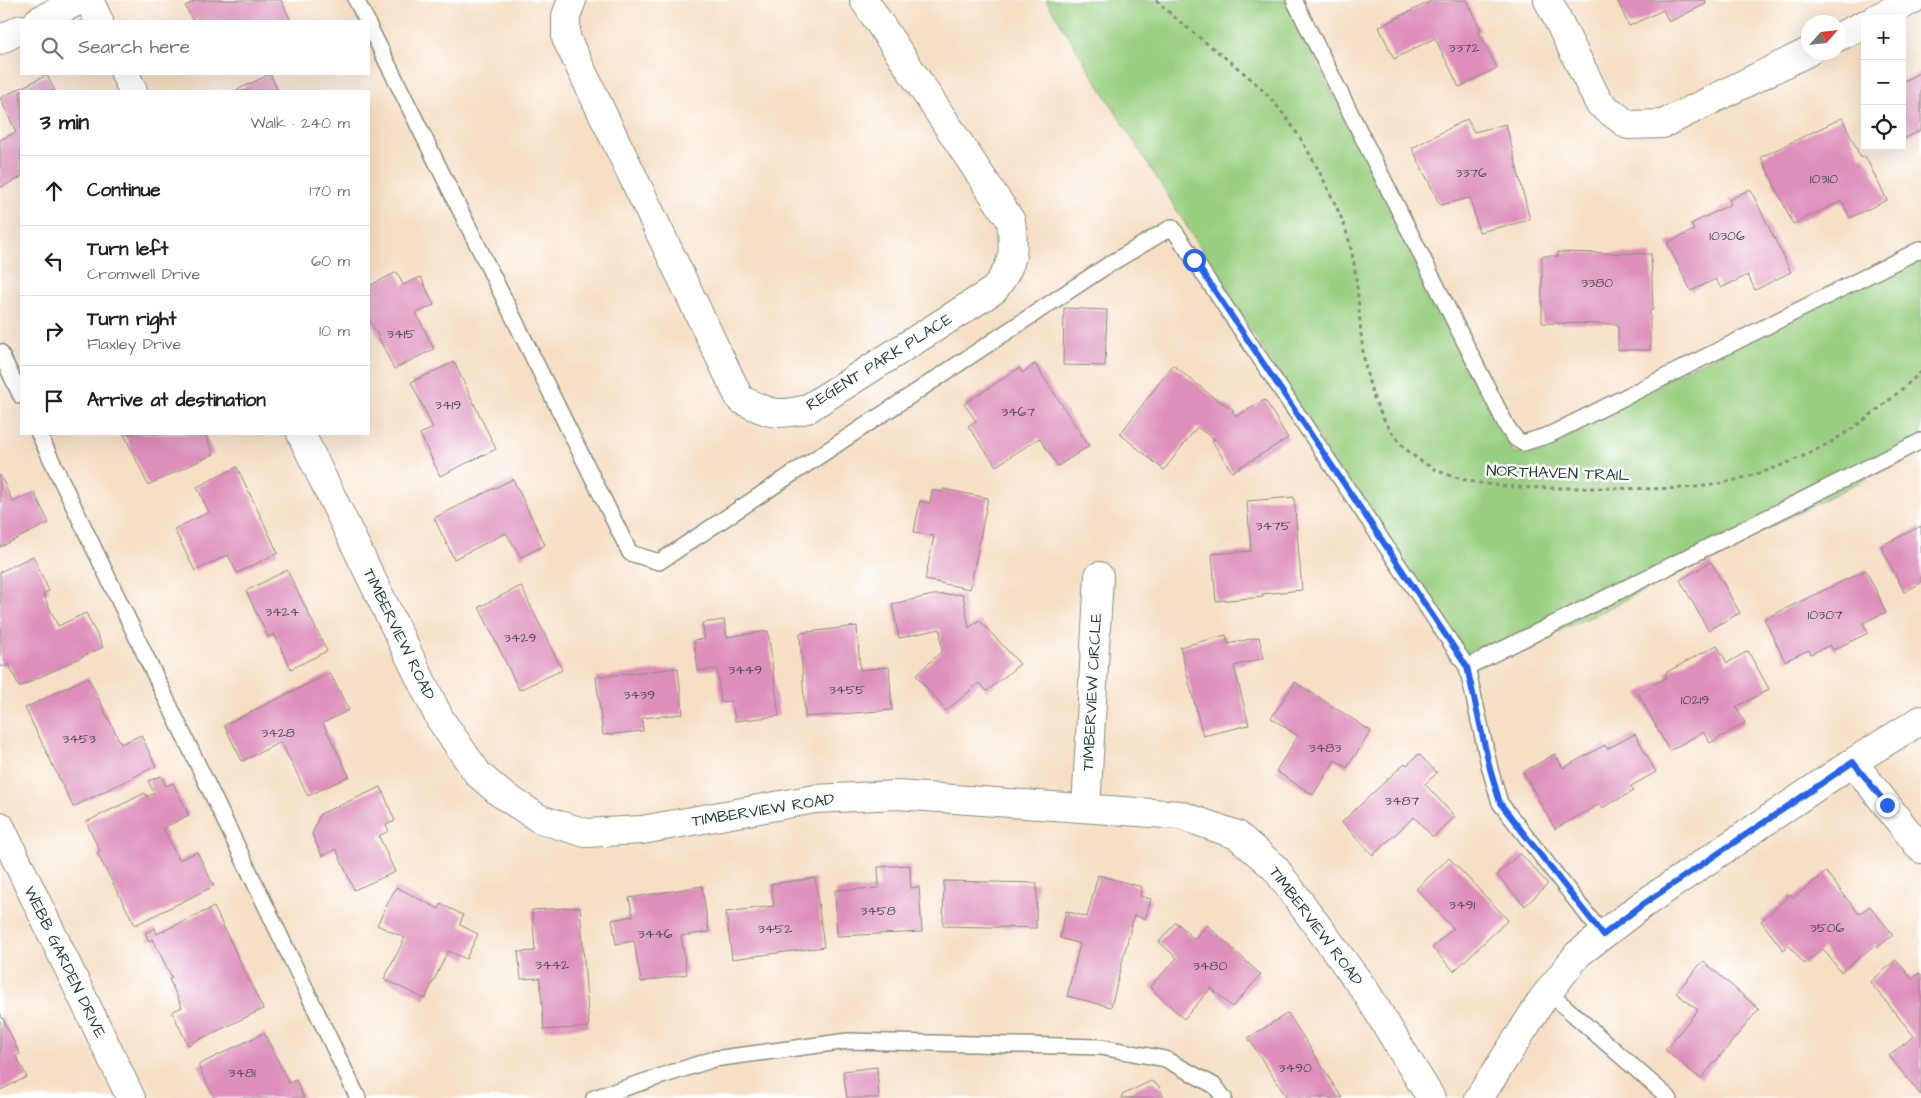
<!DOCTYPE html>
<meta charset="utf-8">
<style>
body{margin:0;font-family:"Architects Daughter",sans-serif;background:#f2f2f2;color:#202124}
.controls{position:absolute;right:15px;top:15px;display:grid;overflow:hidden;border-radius:0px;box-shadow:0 5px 20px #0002}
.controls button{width:45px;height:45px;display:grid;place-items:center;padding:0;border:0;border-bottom:1px solid #e0e0e0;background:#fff;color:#202124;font:25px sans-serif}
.compass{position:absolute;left:1801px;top:15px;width:45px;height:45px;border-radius:50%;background:#fff;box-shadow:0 5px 20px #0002;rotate:63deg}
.stop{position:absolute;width:15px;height:15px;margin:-11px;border:4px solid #2563eb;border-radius:50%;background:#fff}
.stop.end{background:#2563eb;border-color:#fff;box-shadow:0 1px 5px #0008}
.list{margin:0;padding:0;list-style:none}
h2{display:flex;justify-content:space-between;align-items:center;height:65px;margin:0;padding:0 20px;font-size:21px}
h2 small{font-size:16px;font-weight:400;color:#757577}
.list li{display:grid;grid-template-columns:32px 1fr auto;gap:15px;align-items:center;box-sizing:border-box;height:70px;padding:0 20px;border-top:1px solid #e0e0e0}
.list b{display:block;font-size:19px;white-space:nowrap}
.list p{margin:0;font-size:16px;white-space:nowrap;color:#757577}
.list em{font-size:16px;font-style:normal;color:#757577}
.icon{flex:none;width:28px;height:28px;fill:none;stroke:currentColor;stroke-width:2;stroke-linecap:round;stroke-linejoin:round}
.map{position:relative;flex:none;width:1921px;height:1098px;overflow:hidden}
.search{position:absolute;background:#fff;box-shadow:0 5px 20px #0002;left:20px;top:20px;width:350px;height:55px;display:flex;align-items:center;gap:12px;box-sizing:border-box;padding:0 18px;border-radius:0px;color:#757577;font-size:19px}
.panel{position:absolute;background:#fff;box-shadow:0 5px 20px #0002;left:20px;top:90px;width:350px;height:345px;border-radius:0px}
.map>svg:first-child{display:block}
.green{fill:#99cf80;stroke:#5c865a}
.building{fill:#dd8eba}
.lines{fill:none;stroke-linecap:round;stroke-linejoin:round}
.service-casing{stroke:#8a8e7c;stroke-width:18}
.minor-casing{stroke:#8a8e7c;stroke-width:30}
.tertiary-casing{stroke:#8a8e7c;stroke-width:30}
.secondary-casing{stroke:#8a8e7c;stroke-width:30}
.path{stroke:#8a8e7c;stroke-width:3;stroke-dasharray:4 4;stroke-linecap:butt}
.service{stroke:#fff;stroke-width:15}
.minor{stroke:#fff;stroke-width:28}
.tertiary{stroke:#fff;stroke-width:28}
.secondary{stroke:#fff;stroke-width:28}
.route{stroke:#2563eb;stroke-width:6}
.labels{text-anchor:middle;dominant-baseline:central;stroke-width:5;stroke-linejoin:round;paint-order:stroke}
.number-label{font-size:14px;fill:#4e5156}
.street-label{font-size:16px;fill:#1f3d34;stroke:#fff}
</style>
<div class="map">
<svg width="1921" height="1098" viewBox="0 0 1921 1098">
<rect width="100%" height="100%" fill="#fff"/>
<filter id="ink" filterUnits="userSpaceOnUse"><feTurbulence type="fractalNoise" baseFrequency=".02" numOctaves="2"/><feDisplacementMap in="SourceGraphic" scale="10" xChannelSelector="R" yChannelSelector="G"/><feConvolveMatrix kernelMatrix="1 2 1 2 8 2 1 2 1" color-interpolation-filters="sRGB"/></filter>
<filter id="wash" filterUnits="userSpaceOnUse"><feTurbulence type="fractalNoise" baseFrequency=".0096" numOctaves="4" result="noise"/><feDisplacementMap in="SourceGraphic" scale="20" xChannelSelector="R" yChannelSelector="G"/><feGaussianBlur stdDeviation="1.12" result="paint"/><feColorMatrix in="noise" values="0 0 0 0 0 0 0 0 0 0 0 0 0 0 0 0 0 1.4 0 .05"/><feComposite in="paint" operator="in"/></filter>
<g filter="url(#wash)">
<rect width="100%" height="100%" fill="#f6dfc5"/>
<path class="green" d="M1046,0H1285L1515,455L1921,252V451L1595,615L1464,672Z"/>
<g id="blocks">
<path class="building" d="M197,0H281L291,21H193L185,6Z
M1433,0H1467L1481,30L1478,31L1497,68L1459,87L1435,38L1394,59L1379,27Z
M1617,0H1705L1706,4L1669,22L1663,10L1629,26Z
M1921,72V130L1902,140V82Z
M270,74L278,91H235Z
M47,75L55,91H21V177L0,188V140L16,132L0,98Z
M1842,118L1861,158L1865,156L1887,200L1850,218L1842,201L1793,224L1761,157Z
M1467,119L1474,132L1506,124L1530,220L1479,232L1470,198L1440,205L1412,148Z
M1750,189L1791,272L1755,290L1748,275L1721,288L1716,279L1691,291L1667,243L1694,230L1691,224L1731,204L1729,200Z
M1558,252L1651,254L1653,310L1650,311V350H1618V324L1542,323V256H1558Z
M397,272L403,285L421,277L434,305L416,313L434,349L394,369L369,318V286Z
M1064,308L1107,310L1105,366L1063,365Z
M454,362L496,449L440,476L420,434L433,428L411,382Z
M1035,364L1089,446L1058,466L1039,438L996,466L968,426L976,421L964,404L1019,368L1022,373Z
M1173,365L1213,397L1234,410L1232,412L1237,416L1265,400L1288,438L1232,472L1212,441L1215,439L1197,427L1164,470L1120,434Z
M124,434H205L214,454L148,485Z
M237,467L278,553L237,573L228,555L195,571L174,529L209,512L197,487Z
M0,475L13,502L34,492L49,523L0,547Z
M513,479L545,545L521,557L506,533L454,559L434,518Z
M943,489L988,498L970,589L925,580L934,536L914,532L920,501L930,503L932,490L943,492Z
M1294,497L1302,590L1262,594L1263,597L1216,601L1212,554L1251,551L1247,501Z
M1921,526V583L1904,592L1881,546Z
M33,556L49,591L43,594L58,626L86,613L103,647L19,687L9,664L2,667L0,662V572Z
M1711,562L1740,613L1708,630L1680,580Z
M287,570L327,651L291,669L274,634L268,637L246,591Z
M1866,570L1886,612L1863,623L1868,633L1833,650L1830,645L1811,654L1809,650L1785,661L1764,619Z
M521,586L562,670L519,690L479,607Z
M963,594L969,628L979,620L1020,664L987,691L979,683L946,711L916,675L942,651L940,629L899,638L892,604L933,595Z
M724,620L727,637L768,631L779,716L735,721L732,701L721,702L717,669L698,671L694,640L705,639L702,623Z
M857,626L860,670L889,667L892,710L805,717L800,633Z
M1226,635L1228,644L1259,637L1264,658L1234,666L1249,725L1203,736L1180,647Z
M1717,645L1727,663L1748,651L1769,689L1736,707L1745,723L1710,743L1703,732L1669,751L1638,693L1667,677L1665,673Z
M678,668L683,714L642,718L643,731L603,735L596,677Z
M330,673L349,710L323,723L349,776L308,796L281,742L242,761L224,725Z
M88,677L121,744L141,735L156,766L73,807L25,708Z
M1295,682L1371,731L1347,768L1335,760L1313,795L1276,771L1298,736L1271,718Z
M1635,734L1656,772L1631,786L1634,791L1602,808L1600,804L1555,829L1523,772L1555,754L1563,768L1605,745L1607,749Z
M1419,754L1437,773L1425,784L1455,817L1433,837L1414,817L1373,855L1342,822L1405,763L1407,765Z
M161,776L166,786L173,783L189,815L163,828L179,860L197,852L214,886L135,925L97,853L100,851L86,822L145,793L147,797L154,793L148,781Z
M381,787L395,821L386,825L389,831L379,836L395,872L354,890L336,849L322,856L312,834L320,814Z
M1520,853L1548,884L1525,906L1497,875Z
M1449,858L1508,920L1454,971L1432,948L1453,928L1416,889Z
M910,865L911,888L919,887L922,932L837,936L835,890L879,888L878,867Z
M1826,872L1859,914L1870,906L1893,935L1877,948L1875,945L1841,972L1823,949L1804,964L1789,945L1783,950L1761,921L1791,894L1793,898Z
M1098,875L1142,887L1140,896L1151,899L1145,919L1134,915L1111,1007L1067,996L1080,944L1060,938L1066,911L1087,917Z
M815,878L824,947L732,959L726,912L774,906L771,884Z
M944,881L1037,883L1036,928L943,926Z
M702,886L709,932L681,936L687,974L641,982L634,941L616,944L612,920L633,916L629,898Z
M396,887L439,909L441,904L463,915L460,925L478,934L466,959L448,951L425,999L384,979L405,938L377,925Z
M214,907L263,1009L188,1045L172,1012L182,1007L169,979L172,978L153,939L149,941L145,933L155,928L157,934Z
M580,907L589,1027L544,1030L540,978L521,979L518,952L535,951L532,910Z
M1176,922L1194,939L1207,925L1261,975L1232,1007L1211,988L1184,1019L1150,987L1177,958L1159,942Z
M1896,960L1912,979L1919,973L1921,975V1095L1889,1056L1914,1036L1870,982Z
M1703,961L1759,1009L1701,1079L1665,1050L1698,1010L1676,993Z
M0,1013L20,1054L16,1056L27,1077L0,1090Z
M1288,1013L1342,1098H1287L1248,1038Z
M264,1033L289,1083L296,1080L304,1098H214L198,1065Z
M877,1067L879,1098H847L843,1071Z
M1151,1081L1159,1086L1164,1098H1121L1122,1095Z"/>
</g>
</g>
<g filter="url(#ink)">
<use href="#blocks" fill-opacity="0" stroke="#8a8e7c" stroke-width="1"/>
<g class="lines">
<g class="service-casing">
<path id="service" d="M356,0L367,21
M1294,0L1507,427L1516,439L1523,443L1549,435L1921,249
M369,26L630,553L659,562L1108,265L1172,227L1467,667
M0,352L21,396
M39,434L358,1098
M1603,935L1500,803L1490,769L1467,667L1921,441
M1548,992L1669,1098
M594,1098L714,1059L848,1041L1101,1047L1165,1059L1215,1086L1224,1098"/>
</g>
<g class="minor-casing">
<path id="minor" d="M89,0L99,21
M572,0L566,16V38L740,399C769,413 774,417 807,409L994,290C1014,264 1015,253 1011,221L864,0
M1548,0L1599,103L1628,125L1663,124L1808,52
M1875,19L1912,0
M1838,37L1865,24
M125,74L133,91
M301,434L440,719L478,774L500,793L540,819L586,833L642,830L815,799L897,795L1180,815L1237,835L1275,868L1366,992L1431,1098
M1853,762L1921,849
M1086,808L1099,576
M0,826L131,1098"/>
</g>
<g class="tertiary-casing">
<path id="tertiary" d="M1479,1098L1542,1000L1578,954L1642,905L1853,762L1921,720"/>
</g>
<g class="secondary-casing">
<path id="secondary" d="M38,21L80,0
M0,40L21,29"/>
</g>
<path class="path" d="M1156,0C1186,30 1222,53 1253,81C1287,111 1310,152 1330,193C1336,206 1343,220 1347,234C1369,305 1347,374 1397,439C1441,495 1528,487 1591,488C1626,488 1661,490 1696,487C1732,483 1768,472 1801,457C1846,438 1885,405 1921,372"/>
<use href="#service" class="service"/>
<use href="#minor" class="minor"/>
<use href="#tertiary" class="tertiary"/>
<use href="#secondary" class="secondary"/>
</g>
</g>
<g class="lines" filter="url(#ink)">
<path class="route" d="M1194,260L1467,667L1490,769L1500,803L1603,935L1642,905L1853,762L1887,805"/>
</g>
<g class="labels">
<g class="number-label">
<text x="1464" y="48">3372</text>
<text x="1471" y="173">3376</text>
<text x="1824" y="179">10310</text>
<text x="1727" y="236">10306</text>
<text x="1597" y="283">3380</text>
<text x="401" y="334">3415</text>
<text x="448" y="405">3419</text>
<text x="1018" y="412">3467</text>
<text x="1273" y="526">3475</text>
<text x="282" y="612">3424</text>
<text x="1825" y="615">10307</text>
<text x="520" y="638">3429</text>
<text x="745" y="670">3449</text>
<text x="847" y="690">3455</text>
<text x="639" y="695">3439</text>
<text x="1695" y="700">10219</text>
<text x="278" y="733">3428</text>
<text x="79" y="739">3453</text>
<text x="1325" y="748">3483</text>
<text x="1402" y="801">3487</text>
<text x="1462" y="905">3491</text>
<text x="878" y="911">3458</text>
<text x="1827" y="928">3506</text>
<text x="775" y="929">3452</text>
<text x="655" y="934">3446</text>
<text x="552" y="965">3442</text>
<text x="1210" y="966">3480</text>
<text x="1295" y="1068">3490</text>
<text x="242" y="1073">3481</text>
</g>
<g class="street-label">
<text transform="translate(879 362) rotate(-32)">REGENT PARK PLACE</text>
<text transform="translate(1558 473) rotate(2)">NORTHAVEN TRAIL</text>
<text transform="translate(399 634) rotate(64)">TIMBERVIEW ROAD</text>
<text transform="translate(1092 692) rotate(-87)">TIMBERVIEW CIRCLE</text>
<text transform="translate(763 810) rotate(-9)">TIMBERVIEW ROAD</text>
<text transform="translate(1316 926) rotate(53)">TIMBERVIEW ROAD</text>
<text transform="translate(65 962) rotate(64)">WEBB GARDEN DRIVE</text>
</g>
</g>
</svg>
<div class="controls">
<button>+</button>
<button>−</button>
<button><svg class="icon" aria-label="locate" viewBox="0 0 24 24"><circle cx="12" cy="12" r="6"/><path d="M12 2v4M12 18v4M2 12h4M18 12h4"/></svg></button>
</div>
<svg class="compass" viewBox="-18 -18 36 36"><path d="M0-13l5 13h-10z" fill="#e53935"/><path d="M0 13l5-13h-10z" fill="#757577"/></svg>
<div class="stop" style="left:1194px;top:260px"></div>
<div class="stop end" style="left:1887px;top:805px"></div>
<div class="search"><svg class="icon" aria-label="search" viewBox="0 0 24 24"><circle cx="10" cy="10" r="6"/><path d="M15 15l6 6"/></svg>Search here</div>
<section class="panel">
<h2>3 min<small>Walk · 240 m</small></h2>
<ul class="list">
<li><svg class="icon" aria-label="ahead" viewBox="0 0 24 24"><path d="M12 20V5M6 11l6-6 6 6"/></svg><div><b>Continue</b></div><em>170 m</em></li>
<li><svg class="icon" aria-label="left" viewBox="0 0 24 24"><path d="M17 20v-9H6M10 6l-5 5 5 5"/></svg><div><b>Turn left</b><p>Cromwell Drive</p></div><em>60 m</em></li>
<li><svg class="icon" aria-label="right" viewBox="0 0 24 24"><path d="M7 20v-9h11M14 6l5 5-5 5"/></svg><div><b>Turn right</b><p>Flaxley Drive</p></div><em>10 m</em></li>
<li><svg class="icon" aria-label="arrive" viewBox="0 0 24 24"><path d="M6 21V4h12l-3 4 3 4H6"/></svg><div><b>Arrive at destination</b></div></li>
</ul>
</section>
</div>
